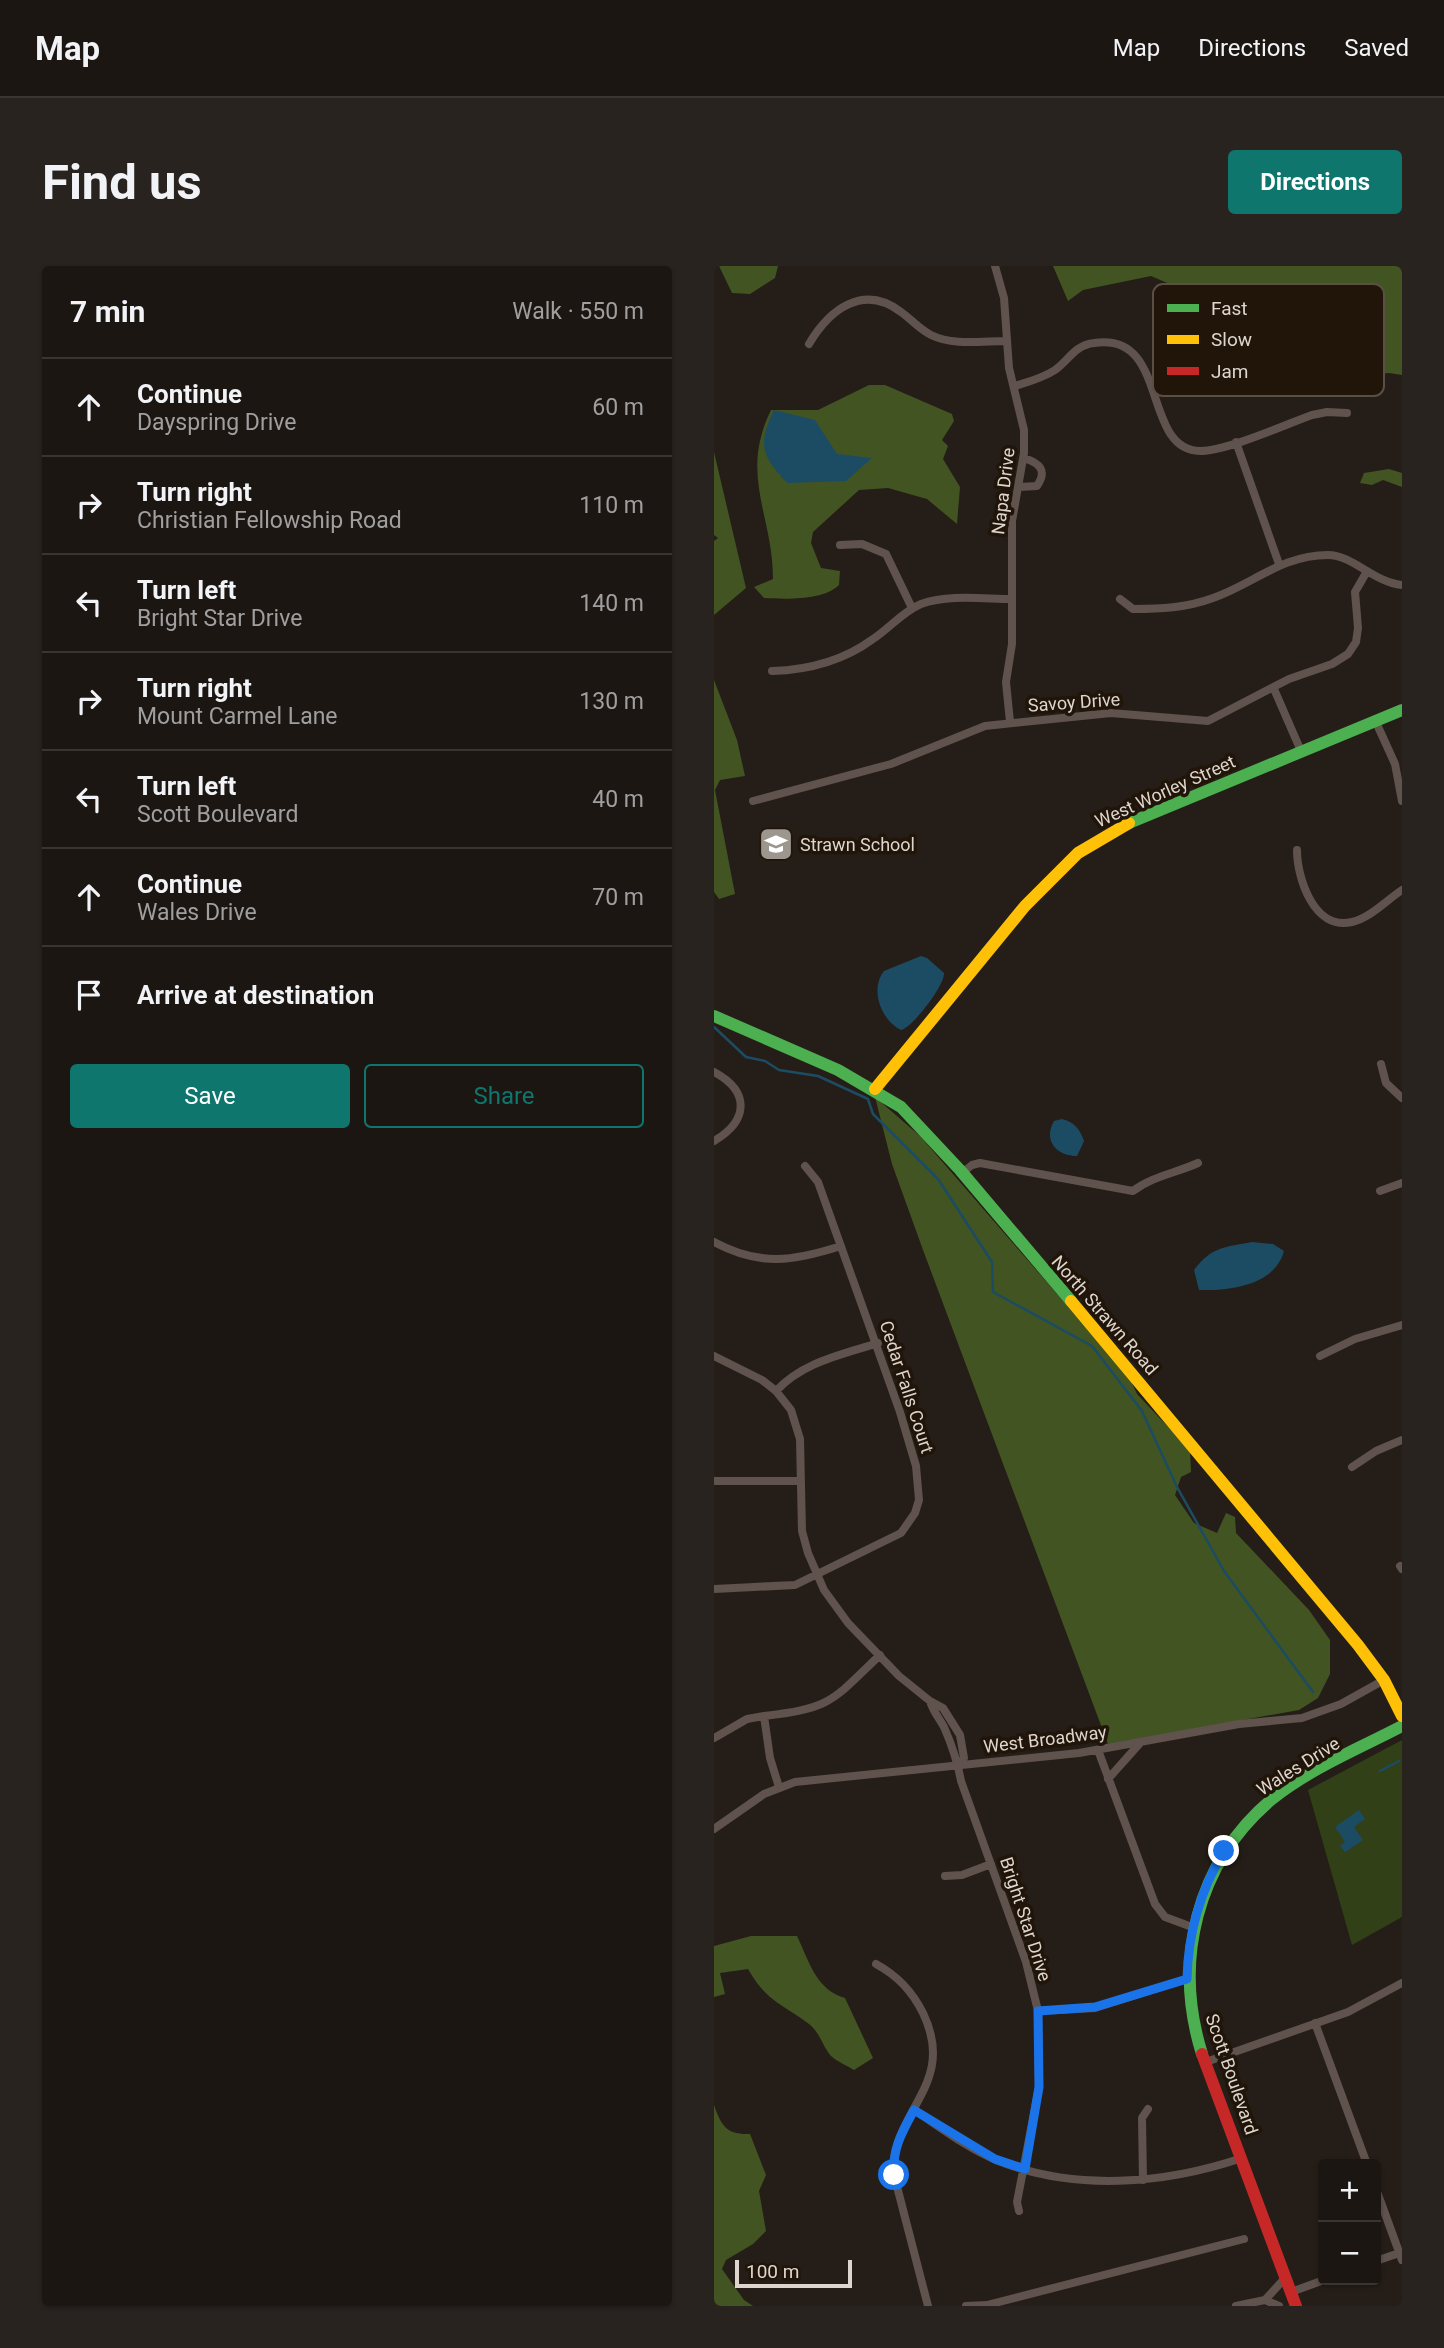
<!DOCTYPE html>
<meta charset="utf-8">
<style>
body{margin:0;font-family:Roboto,sans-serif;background:#292320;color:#f1f3f6}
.controls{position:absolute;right:21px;bottom:21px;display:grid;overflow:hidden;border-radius:7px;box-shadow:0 2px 5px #0004}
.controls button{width:63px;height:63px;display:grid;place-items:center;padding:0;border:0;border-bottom:2px solid #3a3532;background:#1c1612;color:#f1f3f6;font:35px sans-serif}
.scale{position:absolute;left:21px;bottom:18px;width:117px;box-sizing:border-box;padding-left:7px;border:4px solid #ded6ce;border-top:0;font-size:19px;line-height:24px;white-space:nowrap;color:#ded6ce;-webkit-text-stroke:5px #211509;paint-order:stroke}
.stop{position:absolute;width:21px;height:21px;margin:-16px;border:5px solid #1a73e8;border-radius:50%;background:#fff}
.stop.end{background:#1a73e8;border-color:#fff;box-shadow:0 2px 7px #0008}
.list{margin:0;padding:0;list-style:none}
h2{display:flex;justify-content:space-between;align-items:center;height:91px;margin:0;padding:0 28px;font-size:30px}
h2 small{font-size:23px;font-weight:400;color:#a09f9f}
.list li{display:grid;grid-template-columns:46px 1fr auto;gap:21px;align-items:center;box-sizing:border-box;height:98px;padding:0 28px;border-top:2px solid #3a3532}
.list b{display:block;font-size:26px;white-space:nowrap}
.list p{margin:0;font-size:23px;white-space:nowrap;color:#a09f9f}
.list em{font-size:23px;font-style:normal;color:#a09f9f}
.actions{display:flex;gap:14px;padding:21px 28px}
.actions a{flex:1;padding:16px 0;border:2px solid #0f766e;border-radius:7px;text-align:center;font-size:24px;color:#0f766e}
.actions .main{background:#0f766e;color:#fff}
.icon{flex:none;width:38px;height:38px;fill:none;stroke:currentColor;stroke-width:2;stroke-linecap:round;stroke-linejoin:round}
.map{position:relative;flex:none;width:688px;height:2040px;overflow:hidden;border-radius:7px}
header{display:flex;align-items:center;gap:42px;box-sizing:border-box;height:98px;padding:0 35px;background:#1c1612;border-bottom:2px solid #3a3532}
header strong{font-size:33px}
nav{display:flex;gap:38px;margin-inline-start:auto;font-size:24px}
.intro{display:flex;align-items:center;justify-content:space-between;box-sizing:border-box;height:168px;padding:0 42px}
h1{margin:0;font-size:49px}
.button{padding:18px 32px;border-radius:7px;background:#0f766e;color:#fff;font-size:24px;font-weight:700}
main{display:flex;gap:42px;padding:0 42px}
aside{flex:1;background:#1c1612;border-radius:7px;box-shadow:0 2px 5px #0004}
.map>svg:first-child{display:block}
.green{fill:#314017}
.forest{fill:#425422}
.water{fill:#1c4c64}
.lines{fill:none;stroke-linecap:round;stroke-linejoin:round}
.stream{stroke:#1c4c64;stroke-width:2.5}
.street{stroke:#60524d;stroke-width:8}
.fast{stroke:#4caf50;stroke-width:12}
.slow{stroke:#ffc107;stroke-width:12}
.jam{stroke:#c62828;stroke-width:12}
.route{stroke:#1a73e8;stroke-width:9}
.labels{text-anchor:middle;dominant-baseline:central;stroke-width:7;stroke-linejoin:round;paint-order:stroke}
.street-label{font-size:18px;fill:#ded6ce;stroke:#211509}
.poi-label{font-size:18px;fill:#ded6ce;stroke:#211509;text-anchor:start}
.key{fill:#211509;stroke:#5a4f44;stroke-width:2}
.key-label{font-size:19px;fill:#ded6ce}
</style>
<header>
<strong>Map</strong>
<nav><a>Map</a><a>Directions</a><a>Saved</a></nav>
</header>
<div class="intro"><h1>Find us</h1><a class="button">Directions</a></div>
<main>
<aside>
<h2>7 min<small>Walk · 550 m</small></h2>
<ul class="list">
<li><svg class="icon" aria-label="ahead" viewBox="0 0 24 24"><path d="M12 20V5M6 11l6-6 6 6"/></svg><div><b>Continue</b><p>Dayspring Drive</p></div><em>60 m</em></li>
<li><svg class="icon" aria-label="right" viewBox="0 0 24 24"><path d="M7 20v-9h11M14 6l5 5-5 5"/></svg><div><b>Turn right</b><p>Christian Fellowship Road</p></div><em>110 m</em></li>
<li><svg class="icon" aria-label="left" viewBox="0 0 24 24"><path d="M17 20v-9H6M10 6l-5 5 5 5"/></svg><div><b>Turn left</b><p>Bright Star Drive</p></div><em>140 m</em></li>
<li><svg class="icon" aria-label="right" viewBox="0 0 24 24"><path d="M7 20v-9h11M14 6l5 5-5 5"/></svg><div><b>Turn right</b><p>Mount Carmel Lane</p></div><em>130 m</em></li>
<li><svg class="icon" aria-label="left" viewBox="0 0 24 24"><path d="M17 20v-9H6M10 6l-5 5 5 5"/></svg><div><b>Turn left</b><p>Scott Boulevard</p></div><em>40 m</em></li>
<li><svg class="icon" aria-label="ahead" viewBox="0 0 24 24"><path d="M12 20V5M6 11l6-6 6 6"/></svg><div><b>Continue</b><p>Wales Drive</p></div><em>70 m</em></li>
<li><svg class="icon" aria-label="arrive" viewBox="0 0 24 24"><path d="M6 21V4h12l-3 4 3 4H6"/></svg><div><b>Arrive at destination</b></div></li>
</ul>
<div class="actions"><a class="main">Save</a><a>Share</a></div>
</aside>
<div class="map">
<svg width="688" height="2040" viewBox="0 0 688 2040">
<rect width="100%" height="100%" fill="#251e18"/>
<path class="green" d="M688,1474V1651L638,1679L594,1524Z"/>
<path class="forest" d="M5,0H64L61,12L36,28L18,27Z
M339,0H688V109L675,107L627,111L593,97L519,109L488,111L467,61L470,43L465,22L437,10L369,24L354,35Z
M155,119H171L238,148L240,155L228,174L234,180L229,193L246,221L243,258L213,233L174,222L145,224L99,266L97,277L107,302L126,305L125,319C109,335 71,333 50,332L40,321L59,313C59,249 25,209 57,144H104Z
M0,186L32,322L0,349V275L4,272L0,269Z
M675,203L688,207V221L669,214L658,219L646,217L650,207Z
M0,414L23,474L31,510L6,514L1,524L21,628L5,633L0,626Z
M161,831L206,870L415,1111L423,1128L476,1184L477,1206L467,1211L461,1229L480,1257L503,1267L512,1247L521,1251L522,1267L595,1344L616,1374V1408L604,1432L585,1444L394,1478L209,984L178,898Z
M37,1670H83C95,1695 102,1724 131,1732L159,1792L140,1804C134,1800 122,1795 117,1790C108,1779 106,1767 95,1758C67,1737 53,1736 34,1703L6,1707L11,1728L0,1731V1680Z
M0,1839C7,1859 12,1869 36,1868L52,1909L45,1925L52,1965L39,1978L12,1994L8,2003L30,2034L39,2040H0Z"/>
<path class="water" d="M60,144L101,154L123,188L158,192L132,215L73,217C48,190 43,179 60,144Z
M207,690L213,692L230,707C231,719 199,761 187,764C168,755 155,724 170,705Z
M348,853C360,856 366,863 370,875L363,890C342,890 329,874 340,855Z
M538,976L559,978L570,985C561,1019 516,1025 485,1024L480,1004C497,981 511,981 538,976Z
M645,1544L651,1553L640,1561L649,1574L631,1586L626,1580L631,1576L621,1561Z"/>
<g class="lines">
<path class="stream" d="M0,761L32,791L51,795L65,804L104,810L154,833L159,848L224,913L278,996L279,1026L378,1080L428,1145L463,1221L510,1305L599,1426
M666,1505L685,1495"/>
<path class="street" d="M281,0L290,32L295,102L310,164V187L298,255V378L292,416L296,456
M95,78C115,44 149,17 187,46C197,53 205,63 217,69C239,80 268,75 292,75
M301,120C314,116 329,112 341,104C355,94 361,79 380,77C456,65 427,184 486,185C513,185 570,159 598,149L613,146L633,147
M522,176L565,298
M305,221L323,220C334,204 325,197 310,192
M126,279L148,278L172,288L198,342
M406,333L419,343C446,343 472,342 499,332C539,318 568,289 614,289C639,289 659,316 688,319
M58,405C94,404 129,395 159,373C176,362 188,346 207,338C235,328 270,333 298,333
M560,423L587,485
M661,454L681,498L688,535
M39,535L177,498L271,460L397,447L494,455L575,413L618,398L634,388L642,376L644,362L641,326L652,307
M583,584C583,612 600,665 638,656C656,652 673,634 688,624
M667,798L672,817L688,832
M0,806C37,826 34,855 0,875
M248,907L258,899L266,897L419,925C439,910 462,907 484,897
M666,925L688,917
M0,976C46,1001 80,995 127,980
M0,1090L48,1114L62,1125L77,1144L86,1173L88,1265L94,1287L110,1324L134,1357L185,1410L216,1435L229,1442L246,1469L250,1492L244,1499
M606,1090L641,1073L688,1059
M62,1125C89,1096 127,1089 164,1077
M638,1201L662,1185L688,1174
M0,1215H86
M686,1300L688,1303
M0,1323L81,1319L187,1267L201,1247L205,1234L202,1200L186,1146L104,916L91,900
M216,1435C219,1445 225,1452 230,1461C237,1477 244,1498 247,1515L312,1696L324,1745L325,1821L303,1936L305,1945
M50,1450C118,1442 118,1435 166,1389
M0,1472L33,1453L50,1450L56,1492L65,1521
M384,1484L441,1638L451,1651L478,1661
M394,1513L427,1476
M0,1563L50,1528L81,1516L365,1487L525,1458L588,1452L627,1438L670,1414
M231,1610L248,1609L277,1598
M162,1698C184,1710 198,1725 209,1747C244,1820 176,1844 180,1909L214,2040
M324,1745L381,1742L473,1713
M601,1757L653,1898
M492,1796L634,1746L688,1717
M200,1844C226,1861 253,1882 282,1894C360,1926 451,1918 528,1892
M429,1914L428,1852L434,1843
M662,1923L688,1994
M662,1995L688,1986
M577,2026L610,2014
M551,2034L565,2040
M252,2040L273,2039L530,1973
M522,2040L551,2034L572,2011"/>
<path class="fast" d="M415,557L688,444
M0,750L124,804L187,841L246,904L357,1035
M488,1788C459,1695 482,1597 558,1533C597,1502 644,1483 688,1460"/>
<path class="slow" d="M161,823L311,640L364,587L415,557
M357,1035L644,1379L670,1414L688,1450"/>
<path class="jam" d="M488,1788L582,2040"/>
</g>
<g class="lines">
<path class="route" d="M180,1909C178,1883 188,1866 200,1844L281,1893L311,1903L325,1821L324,1745L381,1741L473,1713C474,1666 486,1625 510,1585"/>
</g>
<defs>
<g id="school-square" transform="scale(1.75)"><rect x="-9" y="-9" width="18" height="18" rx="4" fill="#9d968e" stroke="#211509"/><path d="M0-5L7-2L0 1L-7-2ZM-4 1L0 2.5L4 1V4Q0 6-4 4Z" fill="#fff"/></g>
</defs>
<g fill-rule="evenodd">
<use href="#school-square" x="62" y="578"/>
</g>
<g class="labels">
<g class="street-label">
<text transform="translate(289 225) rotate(-83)">Napa Drive</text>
<text transform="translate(360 436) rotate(-4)">Savoy Drive</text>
<text transform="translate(451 525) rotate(-24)">West Worley Street</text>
<text transform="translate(391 1049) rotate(49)">North Strawn Road</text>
<text transform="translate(193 1121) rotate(72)">Cedar Falls Court</text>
<text transform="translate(331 1473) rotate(-7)">West Broadway</text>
<text transform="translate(584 1500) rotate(-32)">Wales Drive</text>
<text transform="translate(312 1653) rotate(72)">Bright Star Drive</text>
<text transform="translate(518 1808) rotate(71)">Scott Boulevard</text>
</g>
<g class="poi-label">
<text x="86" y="578">Strawn School</text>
</g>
</g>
<rect x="439" y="18" width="231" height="112" rx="10" class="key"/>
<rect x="453" y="38" width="32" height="8" fill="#4caf50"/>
<rect x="453" y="69" width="32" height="9" fill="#ffc107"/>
<rect x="453" y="101" width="32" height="8" fill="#c62828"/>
<g class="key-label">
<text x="497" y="49">Fast</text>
<text x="497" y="80">Slow</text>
<text x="497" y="112">Jam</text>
</g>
</svg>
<div class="controls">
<button>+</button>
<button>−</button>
</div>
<div class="scale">100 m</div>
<div class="stop" style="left:180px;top:1909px"></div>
<div class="stop end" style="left:510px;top:1585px"></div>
</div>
</main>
